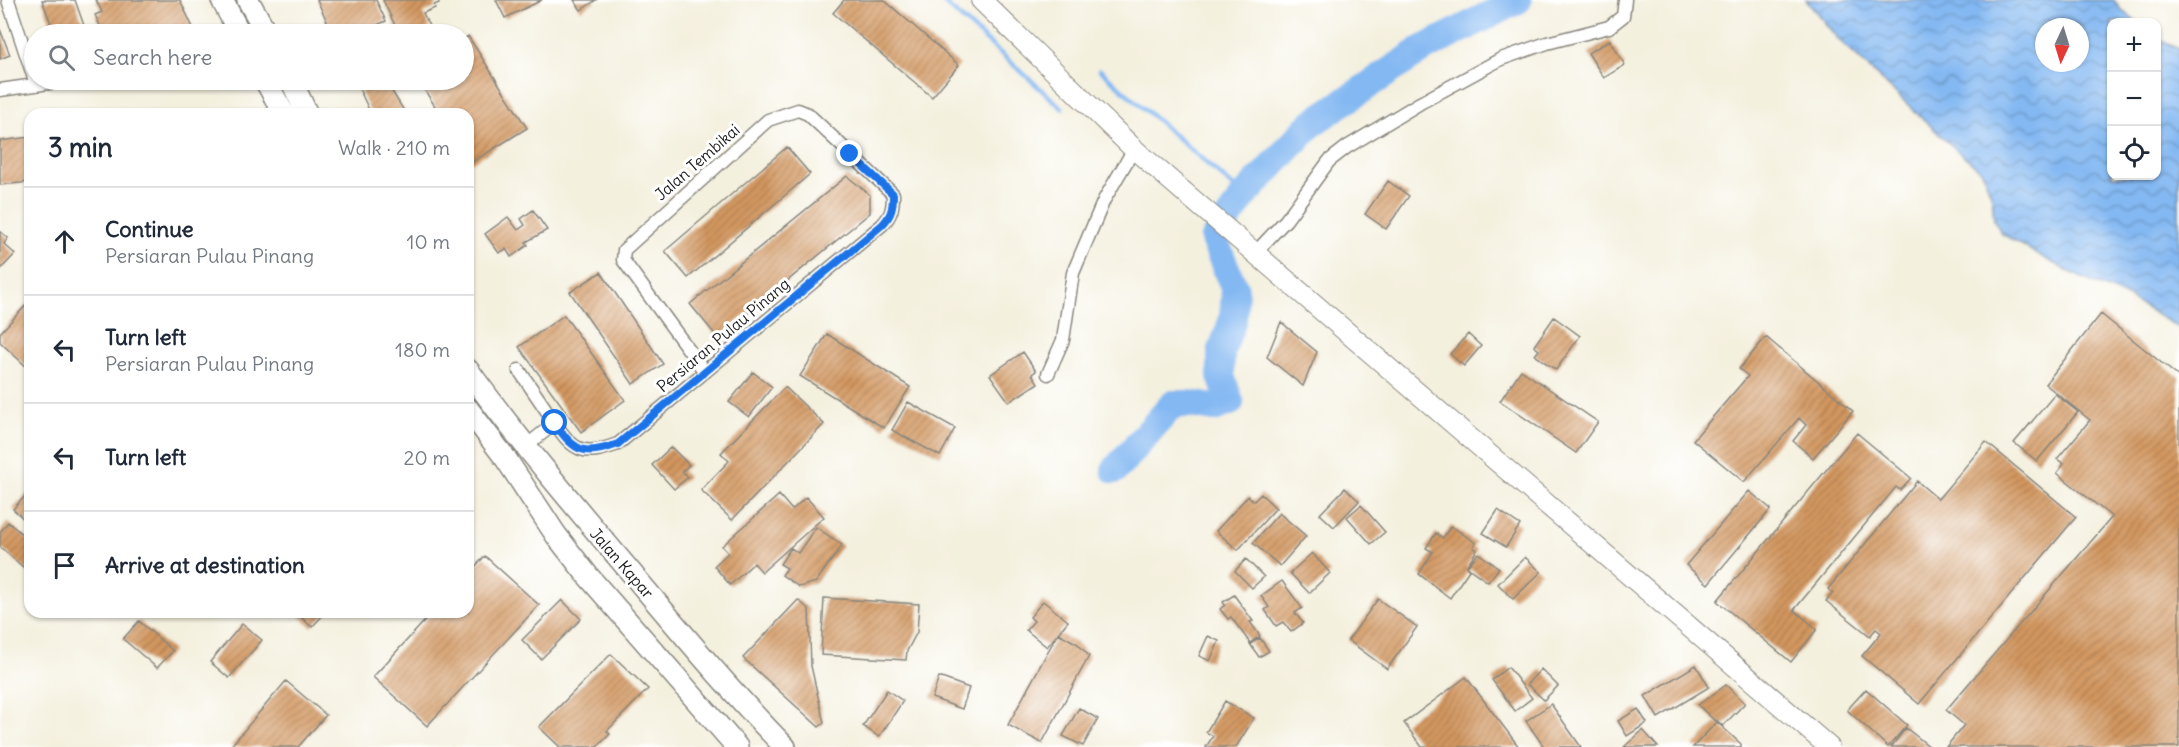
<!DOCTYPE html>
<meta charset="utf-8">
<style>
body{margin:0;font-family:Delius,sans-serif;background:#f2f2f3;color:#1f2937}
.controls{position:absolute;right:18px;top:18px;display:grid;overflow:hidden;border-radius:12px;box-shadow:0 2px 4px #0004}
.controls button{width:54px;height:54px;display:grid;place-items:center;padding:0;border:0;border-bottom:2px solid #e0e1e3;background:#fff;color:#1f2937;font:30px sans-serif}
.compass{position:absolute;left:2035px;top:18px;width:54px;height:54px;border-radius:50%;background:#fff;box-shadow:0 2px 4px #0004;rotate:184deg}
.stop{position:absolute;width:18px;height:18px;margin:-14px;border:4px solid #1a73e8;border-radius:50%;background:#fff}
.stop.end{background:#1a73e8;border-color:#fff;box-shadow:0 2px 6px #0008}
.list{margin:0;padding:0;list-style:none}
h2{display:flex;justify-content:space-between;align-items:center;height:78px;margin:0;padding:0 24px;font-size:26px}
h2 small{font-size:20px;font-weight:400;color:#747a83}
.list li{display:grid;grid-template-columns:39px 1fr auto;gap:18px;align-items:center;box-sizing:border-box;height:108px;padding:0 24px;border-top:2px solid #e0e1e3}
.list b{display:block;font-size:22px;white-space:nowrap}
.list p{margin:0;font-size:20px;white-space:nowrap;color:#747a83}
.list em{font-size:20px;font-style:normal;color:#747a83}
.icon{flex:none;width:33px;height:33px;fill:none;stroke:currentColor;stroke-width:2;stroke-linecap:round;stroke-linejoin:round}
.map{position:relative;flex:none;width:2179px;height:747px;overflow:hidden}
.search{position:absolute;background:#fff;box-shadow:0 2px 4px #0004;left:24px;top:24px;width:450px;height:66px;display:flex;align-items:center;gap:15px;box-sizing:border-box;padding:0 21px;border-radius:33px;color:#747a83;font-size:22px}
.panel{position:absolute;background:#fff;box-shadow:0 2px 4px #0004;left:24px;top:108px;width:450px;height:510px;border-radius:18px}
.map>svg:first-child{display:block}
.water{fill:url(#water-waves);stroke:#506a87;stroke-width:1.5;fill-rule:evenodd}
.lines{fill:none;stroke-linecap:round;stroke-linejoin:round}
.stream{stroke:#83b8f2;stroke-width:4.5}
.river{stroke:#83b8f2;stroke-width:28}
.building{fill:url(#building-hatch)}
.minor-casing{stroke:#88867d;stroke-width:15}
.primary-casing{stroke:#88867d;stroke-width:22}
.trunk-casing{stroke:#88867d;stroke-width:24}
.minor{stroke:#fff;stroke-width:12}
.primary{stroke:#fff;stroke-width:20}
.trunk{stroke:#fff;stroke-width:21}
.route{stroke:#1a73e8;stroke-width:8}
.labels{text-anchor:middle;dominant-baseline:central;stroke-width:6;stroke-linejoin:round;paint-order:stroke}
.street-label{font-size:16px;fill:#1c1c1c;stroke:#fff}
</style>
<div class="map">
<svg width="2179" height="747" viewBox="0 0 2179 747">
<defs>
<pattern id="water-waves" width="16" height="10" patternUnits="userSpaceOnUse" patternTransform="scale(1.5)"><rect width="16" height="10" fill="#83b8f2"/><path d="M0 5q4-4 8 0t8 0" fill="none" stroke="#6a95c3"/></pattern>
<pattern id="building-hatch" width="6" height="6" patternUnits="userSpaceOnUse" patternTransform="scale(1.5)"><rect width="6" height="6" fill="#d3975f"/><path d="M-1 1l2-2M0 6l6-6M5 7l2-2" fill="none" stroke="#aa7a4e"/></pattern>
</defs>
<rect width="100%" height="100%" fill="#fff"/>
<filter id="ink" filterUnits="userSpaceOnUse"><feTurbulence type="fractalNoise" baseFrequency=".0167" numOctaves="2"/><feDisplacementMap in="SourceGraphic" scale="12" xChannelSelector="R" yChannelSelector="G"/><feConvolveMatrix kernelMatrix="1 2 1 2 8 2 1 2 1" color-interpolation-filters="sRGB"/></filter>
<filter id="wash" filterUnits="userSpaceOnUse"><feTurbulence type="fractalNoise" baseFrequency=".008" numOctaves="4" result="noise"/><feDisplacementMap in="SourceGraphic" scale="24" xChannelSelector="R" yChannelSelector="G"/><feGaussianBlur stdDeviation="1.35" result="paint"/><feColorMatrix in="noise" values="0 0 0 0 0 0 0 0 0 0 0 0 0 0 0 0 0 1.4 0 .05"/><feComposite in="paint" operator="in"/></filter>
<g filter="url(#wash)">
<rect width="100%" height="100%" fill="#f4f0de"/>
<path class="water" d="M1806,0H2114L2120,9L2137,22H2112V176H2156L2157,39L2179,49V328L2129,298L2067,271L2002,234L1994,220L1992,197L1982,171L1953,147L1839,40ZM2044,27H2080V63H2044Z"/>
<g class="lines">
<path class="stream" d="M941,0L1062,108
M1100,70L1244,196"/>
<path class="river" d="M1115,470L1173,404H1190L1214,408L1230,402L1221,376V352L1233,319L1235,290L1214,239L1244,196L1312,123L1423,49L1518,0"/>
</g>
<g id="blocks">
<path class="building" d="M42,0H75L87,34H55Z
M96,0H180L195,32L194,34H104L95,15L102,12Z
M317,0H376L386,21L356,34H333Z
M383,0H438L439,3L434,5L435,8L423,13L430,28L416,34H399Z
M496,0H542L505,18Z
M574,0H596L581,10Z
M844,0H884L959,65L932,97L833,13Z
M0,29L10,55L0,59Z
M468,36L527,128L471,163L468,158V114H440L418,80H464V39Z
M1610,40L1625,65L1604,78L1588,53Z
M355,80H385L406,114H371Z
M30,137V182L0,185V141Z
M787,147L810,174L688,278L665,251Z
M847,176L870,195V213L718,338L690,304Z
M1388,181L1409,196L1386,229L1365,214Z
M533,210L547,230L526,242L528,245L511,257L506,249L499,253L485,234L508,217L518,230L525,225L521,219Z
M0,231L8,238L4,244L15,254L0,270Z
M601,272L663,364L633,384L570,292Z
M30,301V370L0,342V333Z
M2101,314L2179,377V747H1946L1964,725L1946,710L2112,517L2057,473L2064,464L2057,459L2090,420L2045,384Z
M564,315L625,400L581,432L519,347Z
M1554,317L1580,336L1556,370L1535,355L1539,350L1534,346Z
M1281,322L1317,352L1303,386L1267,357Z
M827,334L910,387L884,428L800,376Z
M1468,334L1481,346L1464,366L1450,354Z
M1766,337L1853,411L1813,458L1793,441L1806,425L1799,418L1744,482L1693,440L1748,376L1739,369Z
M1023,352L1036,371L1032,374L1038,383L1009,402L990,375Z
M1521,370L1598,422L1576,453L1500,401Z
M753,372L772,387L749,417L729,402Z
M785,387L824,424L732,520L701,490L729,461L721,453Z
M2055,394L2078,412L2037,461L2014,443Z
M908,402L955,428L940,456L892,430Z
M1857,433L1911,478L1900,490L1896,487L1794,610L1817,629L1791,662L1717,601Z
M1986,442L2076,517L1919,704L1862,656L1881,633L1876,629L1870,636L1826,601L1833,593L1828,589L1917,481L1938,499Z
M671,447L689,465L682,471L688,477L674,489L652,465Z
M1345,488L1359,501L1334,527L1320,514Z
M30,491V525L13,509Z
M1749,491L1771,509L1708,584L1686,565Z
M1261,494L1276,508L1238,550L1216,531L1248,496L1254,501Z
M779,495L792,510L806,497L824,517L762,572L754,563L730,585L714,566L728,553L722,546Z
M1361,505L1385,532L1371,544L1347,517Z
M1498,510L1520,525L1506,547L1483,533Z
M1279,513L1306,536L1280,566L1253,543Z
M8,522L30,541V573L0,547V532Z
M1451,526L1476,543L1473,547L1477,550L1466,567L1469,570L1450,598L1419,574L1433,552L1426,548L1436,533L1443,538Z
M816,527L842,545L816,582L799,587L782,575L787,568L780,564L791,548L798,553Z
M1312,553L1330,573L1309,593L1290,573Z
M1478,553L1499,568L1488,582L1467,567Z
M485,556L539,605L427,726L373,677L433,612H468V574Z
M1525,557L1541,572L1513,599L1498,584Z
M1246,559L1264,577L1252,588L1235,571Z
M1282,581L1302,608L1295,613L1303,623L1291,632L1283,622L1276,626L1265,610L1269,607L1261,596Z
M1234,595L1253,621L1250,622L1260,636L1250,643L1231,617L1228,619L1220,609L1225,605L1223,602Z
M824,598L919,604L917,632L907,651L906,660L821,655Z
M1378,599L1417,627L1387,669L1348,640Z
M562,600L581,619L541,659L522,640Z
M798,600L809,609L811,666L824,723L819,727L743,658Z
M1043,601L1068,621L1047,647L1026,630L1034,621L1030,617Z
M295,612H326L312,627Z
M139,621L173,651L157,668L123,639Z
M242,624L262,640L229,678L210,662Z
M1058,633L1078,644L1089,656L1042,743L1008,725Z
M1208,636L1219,641L1210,661L1199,656Z
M1260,638L1269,651L1259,657L1250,644Z
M611,654L648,689L607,731L610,734L597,747H560L539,727Z
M1696,665L1709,687L1658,718L1645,696Z
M1508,667L1532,698L1515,711L1492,680Z
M1541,669L1558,686L1544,700L1527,684Z
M939,677L969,688L962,709L932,698Z
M1466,677L1519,747H1422L1404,723Z
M286,681L326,715L298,747H230Z
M1726,685L1745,703L1723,726L1716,720L1715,721L1698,705Z
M1866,689L1907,725L1888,747L1847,710Z
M887,690L903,701L879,737L863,726Z
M1225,701L1254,718L1236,747H1206L1213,736L1206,732Z
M1551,704L1581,747H1544L1526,721Z
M1079,708L1098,719L1083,746L1063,736Z
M1638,709L1647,723L1627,736L1618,721Z
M1717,722L1741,744V747H1693Z
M1906,728L1930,747H1891Z
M1643,730L1658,747H1624Z"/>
</g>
</g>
<g filter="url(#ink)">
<use href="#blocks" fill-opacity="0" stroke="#88867d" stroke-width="1.5"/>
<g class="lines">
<g class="minor-casing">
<path id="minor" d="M8,0L34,78
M0,90L70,80
M1255,253L1286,220L1329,161L1347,147L1420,103L1501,59L1547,43L1609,27L1623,16L1625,0
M519,370L555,423L525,447
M1048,374L1063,340L1073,273L1104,200L1134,149
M555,423C574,453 585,456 618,444L882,225C892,215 893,207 893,194L808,114L798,110L768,120L624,250L623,260L705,372"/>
</g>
<g class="primary-casing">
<path id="primary" d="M981,0L1134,149L1829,747"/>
</g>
<g class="trunk-casing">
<path id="trunk" d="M222,0L240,34
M248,0L267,34
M265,80L284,114
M291,80L307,114
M468,370C520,442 577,509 634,576C683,634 732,693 785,747
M468,409L506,459L556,535L588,576L737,747"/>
</g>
<use href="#minor" class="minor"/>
<use href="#primary" class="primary"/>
<use href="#trunk" class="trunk"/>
</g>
</g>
<g class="lines" filter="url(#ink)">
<path class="route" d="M555,423C574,453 586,456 618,444L882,225C892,215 893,207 893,194L850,154"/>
</g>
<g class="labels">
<g class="street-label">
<text transform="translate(697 162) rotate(-41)">Jalan Tembikai</text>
<text transform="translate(723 335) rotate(-40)">Persiaran Pulau Pinang</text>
<text transform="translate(622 563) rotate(49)">Jalan Kapar</text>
</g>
</g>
</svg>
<div class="controls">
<button>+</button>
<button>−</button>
<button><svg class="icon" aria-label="locate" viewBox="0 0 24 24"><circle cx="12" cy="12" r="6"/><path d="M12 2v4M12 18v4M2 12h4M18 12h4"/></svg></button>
</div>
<svg class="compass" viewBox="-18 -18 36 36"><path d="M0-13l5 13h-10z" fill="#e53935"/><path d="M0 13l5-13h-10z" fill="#747a83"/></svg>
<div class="stop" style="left:555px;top:423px"></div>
<div class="stop end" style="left:850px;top:154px"></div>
<div class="search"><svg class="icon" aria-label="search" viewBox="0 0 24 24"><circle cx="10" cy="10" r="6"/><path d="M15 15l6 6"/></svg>Search here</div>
<section class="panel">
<h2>3 min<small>Walk · 210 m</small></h2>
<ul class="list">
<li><svg class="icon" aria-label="ahead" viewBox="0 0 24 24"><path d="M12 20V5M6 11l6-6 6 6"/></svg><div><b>Continue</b><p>Persiaran Pulau Pinang</p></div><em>10 m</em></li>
<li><svg class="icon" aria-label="left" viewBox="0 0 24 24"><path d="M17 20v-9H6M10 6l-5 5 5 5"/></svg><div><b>Turn left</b><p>Persiaran Pulau Pinang</p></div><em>180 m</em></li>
<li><svg class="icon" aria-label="left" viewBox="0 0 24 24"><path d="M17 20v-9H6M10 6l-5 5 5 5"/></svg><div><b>Turn left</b></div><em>20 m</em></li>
<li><svg class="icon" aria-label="arrive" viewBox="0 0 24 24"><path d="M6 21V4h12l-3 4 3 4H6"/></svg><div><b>Arrive at destination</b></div></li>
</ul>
</section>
</div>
